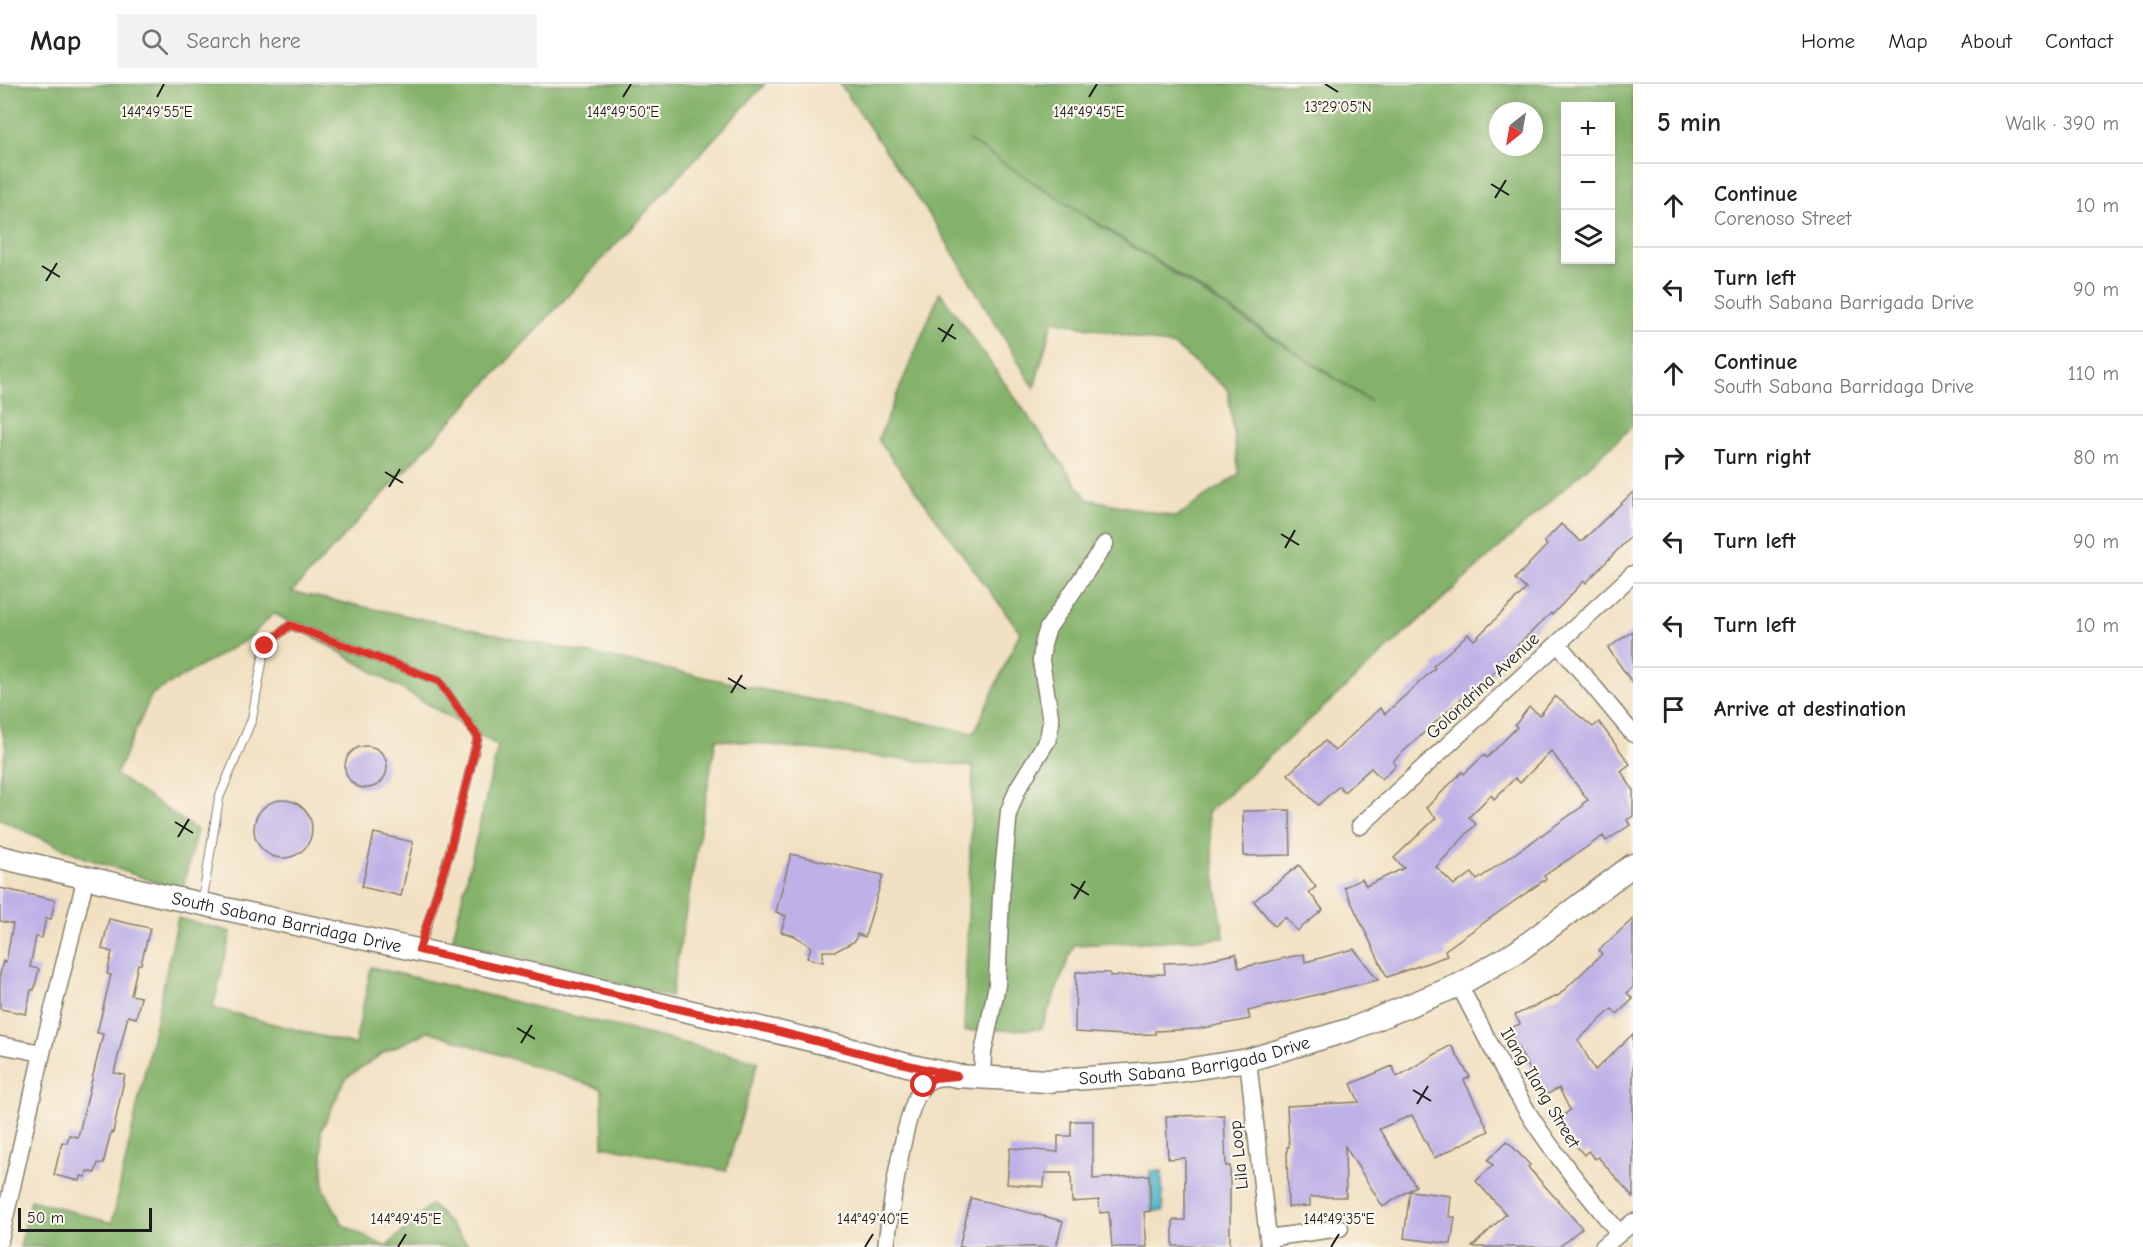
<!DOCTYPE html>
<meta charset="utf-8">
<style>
body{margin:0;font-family:"Comic Neue",sans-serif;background:#f2f2f2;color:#222}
.controls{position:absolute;right:18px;top:18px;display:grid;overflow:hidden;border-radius:0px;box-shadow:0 3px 9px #0003}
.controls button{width:54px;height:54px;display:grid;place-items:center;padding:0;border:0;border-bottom:2px solid #e0e0e0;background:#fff;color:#222;font:30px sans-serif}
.compass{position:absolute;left:1489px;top:18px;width:54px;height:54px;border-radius:50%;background:#fff;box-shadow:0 3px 9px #0003;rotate:211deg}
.scale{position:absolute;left:18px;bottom:15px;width:134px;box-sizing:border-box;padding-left:6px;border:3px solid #1c1c1c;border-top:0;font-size:16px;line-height:21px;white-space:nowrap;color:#1c1c1c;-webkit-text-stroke:4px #fbf7ec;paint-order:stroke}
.stop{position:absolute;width:18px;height:18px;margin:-14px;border:4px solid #d93025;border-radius:50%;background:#fff}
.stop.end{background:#d93025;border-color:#fff;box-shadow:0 2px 6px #0008}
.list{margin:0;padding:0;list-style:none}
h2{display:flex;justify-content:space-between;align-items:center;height:78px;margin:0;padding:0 24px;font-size:26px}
h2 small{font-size:20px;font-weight:400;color:#767676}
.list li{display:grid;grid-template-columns:39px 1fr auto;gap:18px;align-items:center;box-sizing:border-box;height:84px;padding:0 24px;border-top:2px solid #e0e0e0}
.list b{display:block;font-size:22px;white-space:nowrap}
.list p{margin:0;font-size:20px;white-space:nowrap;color:#767676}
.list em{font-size:20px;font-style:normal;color:#767676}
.icon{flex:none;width:33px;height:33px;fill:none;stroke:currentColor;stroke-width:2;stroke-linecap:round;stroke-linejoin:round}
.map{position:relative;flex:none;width:1633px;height:1163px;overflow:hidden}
header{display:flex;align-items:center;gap:36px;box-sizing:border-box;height:84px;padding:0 30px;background:#fff;border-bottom:2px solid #e0e0e0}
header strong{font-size:28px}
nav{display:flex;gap:33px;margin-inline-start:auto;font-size:21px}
.search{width:420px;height:54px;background:#f2f2f2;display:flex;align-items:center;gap:15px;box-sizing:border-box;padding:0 21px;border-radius:0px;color:#767676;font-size:22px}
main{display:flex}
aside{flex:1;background:#fff}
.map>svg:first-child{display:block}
.forest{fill:#84b26a;stroke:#506743;stroke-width:1.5;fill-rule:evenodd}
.water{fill:#47afc6;stroke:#326671;stroke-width:1.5}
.building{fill:#bdb1e7;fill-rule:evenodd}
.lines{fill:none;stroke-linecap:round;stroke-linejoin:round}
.service-casing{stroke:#867e6e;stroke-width:10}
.minor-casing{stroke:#867e6e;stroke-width:19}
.secondary-casing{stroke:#867e6e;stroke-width:25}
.service{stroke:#fff;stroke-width:8}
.minor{stroke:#fff;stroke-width:16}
.secondary{stroke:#fff;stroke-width:22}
.route{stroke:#d93025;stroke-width:8}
.ticks{fill:none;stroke:#1c1c1c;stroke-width:2}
.labels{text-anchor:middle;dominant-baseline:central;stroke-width:4.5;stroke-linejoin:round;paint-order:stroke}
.street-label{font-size:18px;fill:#1c1c1c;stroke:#fbf7ec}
.ticks-label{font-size:15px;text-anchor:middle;fill:#1c1c1c;stroke:#fbf7ec;stroke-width:4.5;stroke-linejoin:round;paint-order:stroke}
</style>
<header>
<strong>Map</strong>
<div class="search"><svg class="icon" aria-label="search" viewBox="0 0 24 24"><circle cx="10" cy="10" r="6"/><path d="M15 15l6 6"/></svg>Search here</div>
<nav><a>Home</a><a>Map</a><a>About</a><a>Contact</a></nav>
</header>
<main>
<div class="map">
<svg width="1633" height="1163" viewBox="0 0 1633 1163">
<rect width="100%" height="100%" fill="#fbf7ec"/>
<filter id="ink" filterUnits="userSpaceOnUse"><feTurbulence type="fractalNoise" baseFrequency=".0167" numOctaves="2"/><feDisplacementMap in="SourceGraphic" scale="12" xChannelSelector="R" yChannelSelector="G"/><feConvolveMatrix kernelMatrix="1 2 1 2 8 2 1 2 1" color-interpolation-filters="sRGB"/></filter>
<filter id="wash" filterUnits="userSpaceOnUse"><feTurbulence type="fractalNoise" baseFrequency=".008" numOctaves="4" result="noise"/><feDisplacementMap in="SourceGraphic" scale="24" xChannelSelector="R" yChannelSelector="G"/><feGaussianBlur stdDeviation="1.35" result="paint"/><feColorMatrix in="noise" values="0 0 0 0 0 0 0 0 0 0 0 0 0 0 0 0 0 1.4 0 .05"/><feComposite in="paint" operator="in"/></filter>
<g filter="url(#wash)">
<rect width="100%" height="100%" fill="#f1e0c1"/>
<path class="forest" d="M0,0H765L292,508L974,649L1020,548L878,356L940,208L1087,415L1176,433L1239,390L1228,306L1175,262L1053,236L1034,304L937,142L840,0H1633V342L1207,729L1224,854L1074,861L1041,945L964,947L973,683L716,655L671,913L452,857L498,662L274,529L248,555L152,610L116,691L197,746L182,807L86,774L0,736V694L6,664L0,638ZM1566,22H1610V176H1566ZM1498,27H1534V63H1498ZM968,56L1162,180L1369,316H1368Z
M178,834L231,848L213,924L355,961L371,883L758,977L726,1087L603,1062L602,1005L429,947L385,968L346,994L321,1047L324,1105L343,1141L386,1163L431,1120L471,1163H20L31,1116L112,1139Z"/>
<path class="water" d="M1150,1087H1162L1163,1127H1151Z"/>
<g id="blocks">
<path class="building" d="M1633,408V450L1586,499L1584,497L1552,531L1551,529L1497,581L1499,584L1464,616L1462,614L1393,677L1396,681L1382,695L1371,684L1344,708L1339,702L1318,721L1288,690L1325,657L1335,667L1380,624L1385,630L1435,584L1433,582L1468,550L1474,556L1526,505L1515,495L1547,461L1544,458L1561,440L1581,458Z
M1633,547V600L1608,564Z
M1555,612L1593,643L1599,638L1630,680L1621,687L1633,706V732L1627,736L1630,741L1606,757L1603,752L1544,792L1546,795L1445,866L1447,872L1387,893L1344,803L1362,795L1366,802L1404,784L1394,774L1436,734L1426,724L1462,688L1464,690L1484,671L1487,674L1517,643L1515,641L1529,623L1540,631ZM1551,667L1588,716L1582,720L1583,722L1477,796L1472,789L1454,801L1436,783L1476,740L1469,733L1491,711L1494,715L1515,694L1520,699Z
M345 683a21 21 0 1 1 42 0a21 21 0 1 1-42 0Z
M254 745a29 29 0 1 1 58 0a29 29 0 1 1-58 0Z
M1290,726L1291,771L1244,772L1243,727Z
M374,749L413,758L401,812L362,803Z
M791,770L883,791L865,853L857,850L855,857L836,867H823V878L807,874L811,863L795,852L781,848L786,832L776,828Z
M1299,781L1316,803L1309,808L1323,826L1297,847L1285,833L1274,842L1254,817Z
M0,804L55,816L51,835L46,834L42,854L36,853L30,883L39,885L34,906H31L26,930L0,925V890L3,877L6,878L13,840L0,837Z
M109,835L150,844L141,880H138L131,911L141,913L136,934L128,932L114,989L125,991L113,1049L111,1048L103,1080L98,1079L95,1089L87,1087L86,1093L81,1092L80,1097L54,1091L62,1058L67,1059L69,1051L78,1053L103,950L97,949L111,891L107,890L112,868L102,865Z
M1633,835V903L1627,909L1633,915L1617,930L1612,925L1578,956L1595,986L1633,950V1113L1598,1073L1595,1075L1588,1067L1584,1071L1556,1038L1570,1026L1559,1004L1544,1012L1508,945L1520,940L1515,931L1559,911L1602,870L1599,866Z
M1354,865L1378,896L1248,927L1250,935L1198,945L1155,947V950L1124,951L1075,948L1076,888L1110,889V892L1165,890L1164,879L1196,878L1236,870L1239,884L1304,870L1305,878Z
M1451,961L1470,993L1464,996L1489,1047L1434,1074L1412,1031L1379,1045L1416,1102L1383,1123L1345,1062L1346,1113H1310V1122L1288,1123L1287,1063H1289L1287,1022L1359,1018L1351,1000L1392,982L1397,993Z
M1224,1031L1226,1082H1230V1163L1173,1162V1136H1185V1074L1168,1075L1166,1032Z
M1071,1037H1093V1095L1149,1091L1151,1127L1144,1128L1147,1163H1112L1109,1128L1100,1129L1099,1116L1072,1118L1071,1089H1045L1044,1103L1007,1100L1010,1064L1058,1068V1052H1071Z
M1507,1057L1530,1081L1528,1083L1582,1144L1559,1163H1472L1506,1130L1476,1097L1493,1081L1488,1076Z
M1410,1107L1451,1112L1449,1133H1455L1451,1160L1404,1154Z
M971,1114L1063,1137L1056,1163H959Z"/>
</g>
</g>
<g filter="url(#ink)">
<use href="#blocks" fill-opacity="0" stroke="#867e6e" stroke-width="1.5"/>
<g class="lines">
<g class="service-casing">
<path id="service" d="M202,819L219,714L252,635L265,562L290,541L439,597L478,653L449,770L420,864"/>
</g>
<g class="minor-casing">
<path id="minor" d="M1558,560L1633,650
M1360,742L1633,490
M1459,901C1483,946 1505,992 1532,1035C1558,1075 1589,1112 1619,1149
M0,961L42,969
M1248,976L1269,1163
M982,994L983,969L997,901L1001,812L1009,727L1018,704L1048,655L1051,638L1041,577L1043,560L1048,544L1105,460
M1268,1154L1340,1144
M0,1156L42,969L86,793
M886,1163C890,1132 904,1019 925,1000C932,993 941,993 951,993
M1603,1163L1633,1138"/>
</g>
<g class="secondary-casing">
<g id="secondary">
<path id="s1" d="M0,773L160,811L544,893L849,965L907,981L957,992L1047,997L1179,987L1248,976L1352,945L1459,901L1518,867L1633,781"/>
</g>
</g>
<use href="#service" class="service"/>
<use href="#minor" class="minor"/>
<use href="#secondary" class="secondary"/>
</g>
</g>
<g class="lines" filter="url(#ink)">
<path class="route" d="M265,562L290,541L439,597L478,653L449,770L419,866C538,892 657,919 776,947C836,962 896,979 957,992L934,994L924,1001"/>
</g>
<path class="ticks" d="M1325,0L1338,8M157,13L164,0M623,13L631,0M1089,13L1097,0M1491,100L1509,111M1495,114L1506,96M42,182L60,193M46,197L57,179M938,244L956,255M942,258L953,240M385,388L403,399M389,403L400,385M1281,450L1299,461M1285,464L1295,446M728,594L746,605M731,609L742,591M175,738L193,749M178,753L189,735M1071,800L1089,811M1074,815L1085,797M517,944L535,955M521,959L532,941M1413,1006L1431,1017M1417,1020L1428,1002M398,1163L406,1150M865,1163L873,1150M1331,1163L1339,1150"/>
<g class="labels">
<g class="street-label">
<text transform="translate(1483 602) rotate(-43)">Golondrina Avenue</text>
<text stroke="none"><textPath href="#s1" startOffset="294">South Sabana Barridaga Drive</textPath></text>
<text stroke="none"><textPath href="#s1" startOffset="1221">South Sabana Barrigada Drive</textPath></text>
<text transform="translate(1540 1004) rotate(59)">Ilang Ilang Street</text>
<text transform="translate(1239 1071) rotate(-96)">Lila Loop</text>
</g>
</g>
<g class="ticks-label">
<text x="1338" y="28">13°29'05"N</text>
<text x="157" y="33">144°49'55"E</text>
<text x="623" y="33">144°49'50"E</text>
<text x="1089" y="33">144°49'45"E</text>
<text x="406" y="1140">144°49'45"E</text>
<text x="873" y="1140">144°49'40"E</text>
<text x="1339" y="1140">144°49'35"E</text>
</g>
</svg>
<div class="controls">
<button>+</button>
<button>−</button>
<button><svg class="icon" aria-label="layers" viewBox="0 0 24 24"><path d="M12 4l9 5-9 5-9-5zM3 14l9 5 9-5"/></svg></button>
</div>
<svg class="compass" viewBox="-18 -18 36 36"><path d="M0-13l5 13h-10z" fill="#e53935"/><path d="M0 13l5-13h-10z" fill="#767676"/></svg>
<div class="scale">50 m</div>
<div class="stop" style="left:924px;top:1001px"></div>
<div class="stop end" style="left:265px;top:562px"></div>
</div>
<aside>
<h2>5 min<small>Walk · 390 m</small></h2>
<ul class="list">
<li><svg class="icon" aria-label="ahead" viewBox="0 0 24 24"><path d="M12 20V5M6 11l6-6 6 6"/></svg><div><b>Continue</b><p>Corenoso Street</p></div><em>10 m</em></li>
<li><svg class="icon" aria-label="left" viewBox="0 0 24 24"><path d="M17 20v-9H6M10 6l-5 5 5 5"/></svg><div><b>Turn left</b><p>South Sabana Barrigada Drive</p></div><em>90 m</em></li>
<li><svg class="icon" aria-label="ahead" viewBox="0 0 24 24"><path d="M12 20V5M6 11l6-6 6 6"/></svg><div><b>Continue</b><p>South Sabana Barridaga Drive</p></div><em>110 m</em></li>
<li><svg class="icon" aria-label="right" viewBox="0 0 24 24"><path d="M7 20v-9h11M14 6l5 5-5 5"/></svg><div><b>Turn right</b></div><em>80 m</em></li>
<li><svg class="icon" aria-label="left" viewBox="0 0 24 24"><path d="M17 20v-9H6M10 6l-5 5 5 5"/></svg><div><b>Turn left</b></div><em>90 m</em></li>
<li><svg class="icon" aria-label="left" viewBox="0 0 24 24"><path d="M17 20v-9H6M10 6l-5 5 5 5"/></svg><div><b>Turn left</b></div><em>10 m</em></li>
<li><svg class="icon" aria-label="arrive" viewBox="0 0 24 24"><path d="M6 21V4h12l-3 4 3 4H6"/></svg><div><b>Arrive at destination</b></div></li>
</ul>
</aside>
</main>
